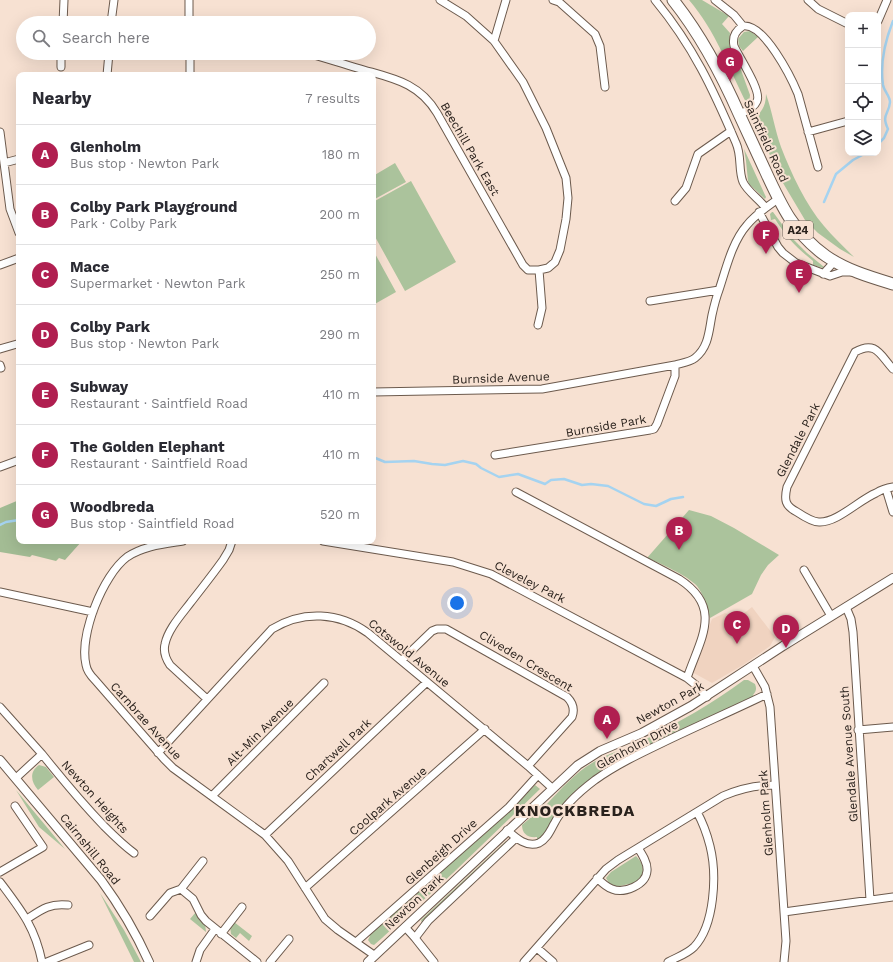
<!DOCTYPE html>
<meta charset="utf-8">
<style>
body{margin:0;font-family:"Work Sans",sans-serif;background:#f7f7f7;color:#2b2b33}
.controls{position:absolute;right:12px;top:12px;display:grid;overflow:hidden;border-radius:8px;box-shadow:0 4px 16px #0002}
.controls button{width:36px;height:36px;display:grid;place-items:center;padding:0;border:0;border-bottom:1px solid #e1e1e2;background:#fff;color:#2b2b33;font:20px sans-serif}
.you{position:absolute;left:457px;top:603px;width:14px;height:14px;margin:-10px;border:3px solid #fff;border-radius:50%;background:#1a73e8;box-shadow:0 0 0 6px #1a73e833}
.badge{display:grid;place-items:center;width:26px;height:26px;border-radius:50%;background:#b01f50;color:#fff;font-size:13px;font-weight:700}
.pin{position:absolute;translate:-50% -33px;filter:drop-shadow(0 1px 2px #0008)}
.pin::after{content:'';position:absolute;top:21px;width:14px;height:12px;background:inherit;clip-path:polygon(0 0,100% 0,50% 100%)}
.list{margin:0;padding:0;list-style:none}
h2{display:flex;justify-content:space-between;align-items:center;height:52px;margin:0;padding:0 16px;font-size:17px}
h2 small{font-size:13px;font-weight:400;color:#7c7c81}
.list li{display:grid;grid-template-columns:26px 1fr auto;gap:12px;align-items:center;box-sizing:border-box;height:60px;padding:0 16px;border-top:1px solid #e1e1e2}
.list b{display:block;font-size:15px;white-space:nowrap}
.list p{margin:0;font-size:13px;white-space:nowrap;color:#7c7c81}
.list em{font-size:13px;font-style:normal;color:#7c7c81}
.icon{flex:none;width:22px;height:22px;fill:none;stroke:currentColor;stroke-width:2;stroke-linecap:round;stroke-linejoin:round}
.map{position:relative;flex:none;width:893px;height:962px;overflow:hidden}
.search{position:absolute;background:#fff;box-shadow:0 4px 16px #0002;left:16px;top:16px;width:360px;height:44px;display:flex;align-items:center;gap:10px;box-sizing:border-box;padding:0 14px;border-radius:22px;color:#7c7c81;font-size:15px}
.panel{position:absolute;background:#fff;box-shadow:0 4px 16px #0002;left:16px;top:72px;width:360px;height:472px;border-radius:8px}
.map>svg:first-child{display:block}
.built{fill:#f0d3c0}
.green{fill:#abc39c}
.forest{fill:#a3bc94}
.lines{fill:none;stroke-linecap:round;stroke-linejoin:round}
.stream{stroke:#a5d3f0;stroke-width:2.5}
.minor-casing{stroke:#6c5a4d;stroke-width:9}
.tertiary-casing{stroke:#6c5a4d;stroke-width:10}
.trunk-casing{stroke:#6c5a4d;stroke-width:13}
.minor{stroke:#fff;stroke-width:7}
.tertiary{stroke:#fff;stroke-width:8}
.trunk{stroke:#fff;stroke-width:11}
.labels{text-anchor:middle;dominant-baseline:central;stroke-width:4;stroke-linejoin:round;paint-order:stroke}
.shield{fill:#f7e1d2;stroke:#675b53;stroke-width:1}
.shield-label{font-size:11px;font-weight:bold;fill:#29211c}
.street-label{font-size:12px;fill:#29211c;stroke:#f7e1d2}
.district-label{font-size:16px;font-weight:bold;letter-spacing:1px;fill:#29211c;stroke:#f7e1d2}
</style>
<div class="map">
<svg width="893" height="962" viewBox="0 0 893 962">
<rect width="100%" height="100%" fill="#f7e1d2"/>
<path class="built" d="M752,607L775,637L770,646L743,665L712,683L692,672L712,619L725,613L738,618Z"/>
<path class="green" d="M689,0H702L729,16L722,24L730,33L729,45L741,70L750,95L749,103L747,104C729,69 715,30 689,0Z
M750,31L758,37L743,51L739,46L738,39L744,32Z
M766,94C772,111 775,130 781,147C791,173 806,205 824,226C833,237 844,247 854,257L840,249L818,233L805,220L780,178L754,119C762,111 766,106 766,94Z
M744,149L765,195L766,197L765,199L749,184L748,181L746,161Z
M395,163L406,182L373,200V176Z
M411,181L456,262L405,291L373,233V202Z
M772,212H773L793,239L807,253L824,267L823,268L813,265V261C795,246 788,239 775,219L771,220L770,214Z
M373,250L396,292L373,305Z
M689,510L711,516L734,528L779,555L768,565L761,575L752,594L710,618C707,607 704,595 697,586C688,576 660,563 647,558Z
M744,680H748L755,684C757,689 756,691 753,695L754,696L643,748L613,764L597,774L541,838L537,839V837C528,838 522,834 522,825C530,818 539,811 547,804C561,789 575,773 592,763C608,753 626,749 642,741C678,723 713,703 744,680Z
M39,765L46,767L54,777L38,790C31,782 29,772 39,765Z
M535,785L540,789L453,873L382,938L374,945L371,944L368,940L370,936L369,935L510,811Z
M16,790L65,849L39,827Z
M506,841L508,842L422,923L421,920Z
M636,856C642,862 643,866 643,873L637,882L616,887L609,883L606,878L611,872Z
M100,893L124,930L141,962H134Z
M196,912L205,923L206,932L190,919Z
M234,922L252,936L249,941L240,933L236,938L231,934L230,927Z"/>
<path class="forest" d="M19,500V541H82L65,560L59,558L56,561L32,555L30,557L0,552V508Z"/>
<g class="lines">
<path class="stream" d="M878,144L884,138L888,129C881,114 889,115 890,102C890,96 884,91 883,85C880,64 885,41 893,21
M824,202L836,174L853,160L866,153
M373,457L385,462L414,461L432,464L445,465L463,461L476,464L481,468L499,477L518,474L545,484L551,480L564,479L582,485L591,484L608,486L644,504L656,506L671,499L683,497
M0,525L6,522L19,520"/>
<g class="minor-casing">
<path id="minor" d="M189,0V23
M553,0L559,2L595,34L600,46L605,87
M655,0C693,46 713,89 736,143C742,156 738,170 743,182C747,191 759,199 765,207
M715,0L734,15L743,26C764,23 791,77 798,94L818,167
M808,0L818,9L848,24
M189,20L207,23
M878,21L887,0
M63,23L64,0
M111,23L114,0
M494,41L506,0
M190,53V75
M307,53C324,58 341,63 357,68C390,78 418,81 437,113L523,265L528,270H539L548,268L555,262L560,250L566,219L568,198L566,178L546,128L523,82L494,41L466,16L440,0
M61,67V53
M107,75L109,53
M739,114C745,112 754,108 757,101C762,91 739,57 734,46C732,37 735,31 743,26
M0,132L10,209L19,233
M808,132L848,121
M4,163L19,159
M675,201L686,188L698,154L731,131
M759,212L778,247L783,253L796,263L830,276L842,272H853
M0,265L19,258
M823,274L835,261
M650,301L719,290C726,269 732,242 747,225C756,214 767,207 778,199
M538,325L542,308L539,270
M0,349L17,344
M0,365L1,368
M893,369C880,355 876,340 855,352L787,487C784,500 785,506 797,512C803,516 812,522 819,522C837,523 859,500 876,493C881,490 887,488 893,487
M373,392L542,389L675,365
M495,455L650,430L654,429L657,424L675,376V365C682,363 690,362 695,358C709,347 709,330 712,315C714,306 716,298 719,290
M0,467L19,460
M886,489L893,512
M516,492L679,579C724,608 700,639 687,678
M183,541C164,544 143,546 127,557C103,575 79,635 86,665C87,671 91,676 95,680L164,759L173,768L265,835L288,861L325,919L338,930L374,955
M323,541L453,562L491,574L687,678L697,686L707,697
M804,570L831,616
M0,592L93,612
M846,607L851,619L853,632L870,900
M402,660L432,631L437,629H446L567,697C573,703 575,709 572,717L528,766
M753,666L765,687L770,707L786,941L784,962
M207,699L170,665C166,659 163,652 165,644C168,629 182,614 191,602C202,588 213,574 223,560L229,550L232,541
M0,707L42,754L16,778
M858,730L893,727
M158,753L272,629C303,610 339,612 368,633L528,766L552,788
M42,754C62,779 82,803 104,826C114,836 123,845 134,853
M212,796L324,683
M507,830C516,838 527,848 539,843C547,839 550,831 554,824C563,806 579,792 595,780C616,765 639,754 662,743C697,726 732,711 767,694
M265,835L427,682
M0,872L43,847L15,806
M597,878C601,882 606,887 612,889C624,894 646,885 647,871C648,863 642,854 638,848
M0,882C21,910 35,927 42,962
M305,888L485,729
M181,889L203,861
M784,912L893,897
M150,916L170,893L181,889L193,899L201,915L206,921L257,962
M27,919C42,909 50,903 68,905
M405,927L415,938L434,962
M221,934L242,907
M415,938L428,921L516,838
M356,942L509,807L538,775
M537,948L553,962
M47,962L89,945
M196,962L200,950L215,929
M270,962L289,939
M524,962L606,869L618,860L723,796C739,789 756,785 775,785
M668,962C677,957 687,954 694,947C715,925 717,874 710,846C707,834 703,823 697,812"/>
</g>
<g class="tertiary-casing">
<path id="tertiary" d="M0,760L101,880C120,906 136,933 149,962
M368,962L578,765L600,751L642,733L691,706L783,646L893,578"/>
</g>
<g class="trunk-casing">
<path id="trunk" d="M673,0C701,35 722,75 740,116C748,133 756,151 764,168C780,203 793,233 826,256C846,270 870,277 893,284"/>
</g>
<use href="#minor" class="minor"/>
<use href="#tertiary" class="tertiary"/>
<use href="#trunk" class="trunk"/>
</g>
<g class="labels">
<rect class="shield" x="783" y="221" width="30" height="18" rx="3"/>
<g class="shield-label">
<text x="798" y="230">A24</text>
</g>
<g class="street-label">
<text transform="translate(766 141) rotate(65)">Saintfield Road</text>
<text transform="translate(470 149) rotate(60)">Beechill Park East</text>
<text transform="translate(501 378) rotate(-2)">Burnside Avenue</text>
<text transform="translate(606 426) rotate(-10)">Burnside Park</text>
<text transform="translate(798 440) rotate(-63)">Glendale Park</text>
<text transform="translate(530 582) rotate(27)">Cleveley Park</text>
<text transform="translate(409 653) rotate(39)">Cotswold Avenue</text>
<text transform="translate(526 661) rotate(31)">Cliveden Crescent</text>
<text transform="translate(670 703) rotate(-29)">Newton Park</text>
<text transform="translate(146 721) rotate(48)">Carnbrae Avenue</text>
<text transform="translate(260 732) rotate(-45)">Alt-Min Avenue</text>
<text transform="translate(637 745) rotate(-28)">Glenholm Drive</text>
<text transform="translate(338 750) rotate(-43)">Chartwell Park</text>
<text transform="translate(849 754) rotate(-94)">Glendale Avenue South</text>
<text transform="translate(95 797) rotate(48)">Newton Heights</text>
<text transform="translate(388 801) rotate(-41)">Coolpark Avenue</text>
<text transform="translate(766 813) rotate(-94)">Glenholm Park</text>
<text transform="translate(90 849) rotate(51)">Cairnshill Road</text>
<text transform="translate(441 852) rotate(-42)">Glenbeigh Drive</text>
<text transform="translate(414 902) rotate(-43)">Newton Park</text>
</g>
<g class="district-label">
<text x="575" y="810">KNOCKBREDA</text>
</g>
</g>
</svg>
<div class="controls">
<button>+</button>
<button>−</button>
<button><svg class="icon" aria-label="locate" viewBox="0 0 24 24"><circle cx="12" cy="12" r="6"/><path d="M12 2v4M12 18v4M2 12h4M18 12h4"/></svg></button>
<button><svg class="icon" aria-label="layers" viewBox="0 0 24 24"><path d="M12 4l9 5-9 5-9-5zM3 14l9 5 9-5"/></svg></button>
</div>
<div class="you"></div>
<div class="pin badge" style="left:607px;top:739px">A</div>
<div class="pin badge" style="left:679px;top:550px">B</div>
<div class="pin badge" style="left:737px;top:644px">C</div>
<div class="pin badge" style="left:786px;top:648px">D</div>
<div class="pin badge" style="left:799px;top:293px">E</div>
<div class="pin badge" style="left:766px;top:254px">F</div>
<div class="pin badge" style="left:730px;top:81px">G</div>
<div class="search"><svg class="icon" aria-label="search" viewBox="0 0 24 24"><circle cx="10" cy="10" r="6"/><path d="M15 15l6 6"/></svg>Search here</div>
<section class="panel">
<h2>Nearby<small>7 results</small></h2>
<ul class="list">
<li><span class="badge">A</span><div><b>Glenholm</b><p>Bus stop · Newton Park</p></div><em>180 m</em></li>
<li><span class="badge">B</span><div><b>Colby Park Playground</b><p>Park · Colby Park</p></div><em>200 m</em></li>
<li><span class="badge">C</span><div><b>Mace</b><p>Supermarket · Newton Park</p></div><em>250 m</em></li>
<li><span class="badge">D</span><div><b>Colby Park</b><p>Bus stop · Newton Park</p></div><em>290 m</em></li>
<li><span class="badge">E</span><div><b>Subway</b><p>Restaurant · Saintfield Road</p></div><em>410 m</em></li>
<li><span class="badge">F</span><div><b>The Golden Elephant</b><p>Restaurant · Saintfield Road</p></div><em>410 m</em></li>
<li><span class="badge">G</span><div><b>Woodbreda</b><p>Bus stop · Saintfield Road</p></div><em>520 m</em></li>
</ul>
</section>
</div>
